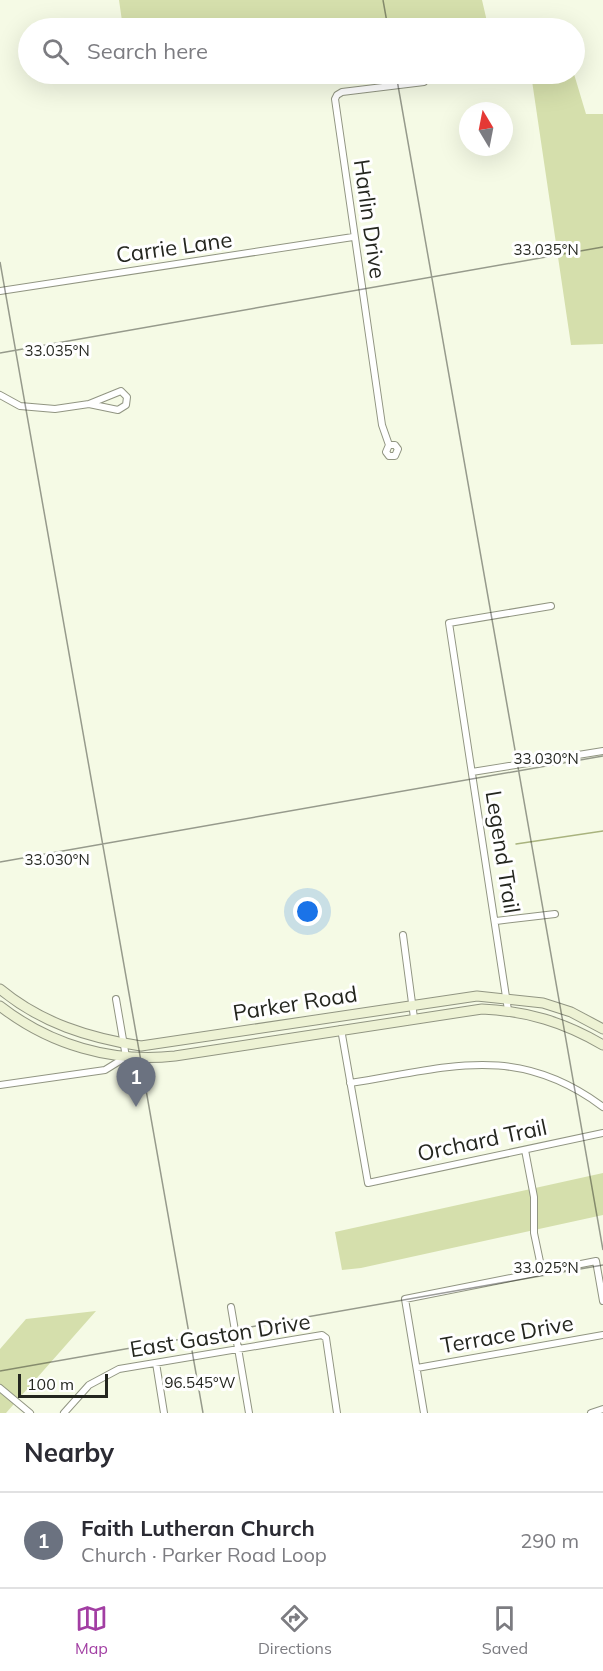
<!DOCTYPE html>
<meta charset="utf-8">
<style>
body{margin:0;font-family:Mulish,sans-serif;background:#f7f7f7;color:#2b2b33}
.compass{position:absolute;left:459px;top:102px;width:54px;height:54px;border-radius:50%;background:#fff;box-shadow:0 6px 24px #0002;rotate:350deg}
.scale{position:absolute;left:18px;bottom:15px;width:90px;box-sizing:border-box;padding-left:6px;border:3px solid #24261f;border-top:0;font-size:16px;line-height:21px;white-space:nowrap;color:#24261f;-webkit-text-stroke:4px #fff;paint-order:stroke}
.you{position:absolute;left:308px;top:912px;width:21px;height:21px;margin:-15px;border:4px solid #fff;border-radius:50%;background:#1a73e8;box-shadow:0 0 0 9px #1a73e833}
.badge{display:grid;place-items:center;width:39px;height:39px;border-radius:50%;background:#a23ea3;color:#fff;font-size:20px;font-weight:700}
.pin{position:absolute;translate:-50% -50px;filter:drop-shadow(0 2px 3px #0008)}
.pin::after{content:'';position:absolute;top:32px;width:21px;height:18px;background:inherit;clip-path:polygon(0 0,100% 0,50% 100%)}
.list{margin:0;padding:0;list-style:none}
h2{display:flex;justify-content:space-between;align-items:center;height:78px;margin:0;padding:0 24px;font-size:26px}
h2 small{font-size:20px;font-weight:400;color:#7c7c81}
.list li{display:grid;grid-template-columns:39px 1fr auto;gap:18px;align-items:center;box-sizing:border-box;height:96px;padding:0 24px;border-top:2px solid #e1e1e2}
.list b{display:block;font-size:22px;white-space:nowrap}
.list p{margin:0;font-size:20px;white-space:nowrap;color:#7c7c81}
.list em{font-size:20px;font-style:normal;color:#7c7c81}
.icon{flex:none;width:33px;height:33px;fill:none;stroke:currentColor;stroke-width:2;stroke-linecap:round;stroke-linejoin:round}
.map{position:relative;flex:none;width:603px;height:1413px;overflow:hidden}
.search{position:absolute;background:#fff;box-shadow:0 6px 24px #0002;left:18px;right:18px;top:18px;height:66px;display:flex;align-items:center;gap:15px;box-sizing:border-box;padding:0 21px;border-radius:33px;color:#7c7c81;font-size:22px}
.sheet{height:174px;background:#fff}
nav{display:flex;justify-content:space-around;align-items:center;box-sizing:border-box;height:84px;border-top:2px solid #e1e1e2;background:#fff;font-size:16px;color:#7c7c81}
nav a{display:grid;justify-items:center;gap:3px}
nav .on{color:#a23ea3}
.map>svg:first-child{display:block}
.green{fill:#d5dfac}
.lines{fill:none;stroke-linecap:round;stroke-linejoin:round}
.stream{stroke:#a9b37e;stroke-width:1.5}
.street-casing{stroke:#919582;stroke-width:8}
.secondary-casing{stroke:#919582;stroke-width:11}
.street{stroke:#fff;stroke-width:6}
.secondary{stroke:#edf2d4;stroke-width:9}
.ticks{fill:none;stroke:#24261f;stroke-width:1.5;stroke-opacity:0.45}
.labels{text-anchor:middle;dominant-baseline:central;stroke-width:6;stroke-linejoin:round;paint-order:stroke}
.street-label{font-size:22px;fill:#24261f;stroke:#fff}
.ticks-label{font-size:15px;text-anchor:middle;fill:#24261f;stroke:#fff;stroke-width:6;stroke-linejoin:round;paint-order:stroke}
</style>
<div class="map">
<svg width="603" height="1413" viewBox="0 0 603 1413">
<rect width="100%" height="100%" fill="#f5fae5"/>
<path class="green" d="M119,0H482L488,26L469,28H123Z
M531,74H574L586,114H603V344L571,345Z
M603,1173V1215L361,1268L342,1270L335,1232Z
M96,1311L6,1413H0V1349L26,1319Z"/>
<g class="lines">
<path class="stream" d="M516,844L603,831"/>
<g class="street-casing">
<path id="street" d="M0,291L353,237
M0,395L20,406L55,409L89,404L121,391L127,397L126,405L118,410L89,404
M389,445H395L398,449L395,456H389L386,452L389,445L382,425L335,99L337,95L342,92L424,82L430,74
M472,772L603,751
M496,921L555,914
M403,935L414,1018
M508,1010L449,623L551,606
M341,1029L368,1183L603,1133
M350,1083C448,1068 516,1042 603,1107
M0,1085L105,1070L126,1057L116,999
M525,1150L534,1197V1233L542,1271
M231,1307L249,1413
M156,1363L164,1413
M417,1368L603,1335
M0,1388L30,1413
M64,1413L89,1385L119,1369L322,1335L326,1338L337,1413
M424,1413L405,1299L596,1261L603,1301
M591,1413L603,1409"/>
</g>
<g class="secondary-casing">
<path id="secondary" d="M0,989C41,1023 89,1038 141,1046L477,996L543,1003L571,1012L603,1029
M0,1006C50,1045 112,1063 175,1056L482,1009C527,1011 564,1022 603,1045"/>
</g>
<use href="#street" class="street"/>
<use href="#secondary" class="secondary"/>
</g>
<path class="ticks" d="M383,0L388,28M396,74L603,1250M0,262L203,1413M0,353L603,247M0,862L603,756M0,1371L603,1265"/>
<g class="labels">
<g class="street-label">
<text transform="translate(370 219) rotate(82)">Harlin Drive</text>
<text transform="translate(174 247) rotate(-8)">Carrie Lane</text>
<text transform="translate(503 852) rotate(81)">Legend Trail</text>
<text transform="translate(295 1003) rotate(-9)">Parker Road</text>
<text transform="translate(482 1140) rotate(-12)">Orchard Trail</text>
<text transform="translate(507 1334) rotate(-10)">Terrace Drive</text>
<text transform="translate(220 1335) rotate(-9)">East Gaston Drive</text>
</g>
</g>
<g class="ticks-label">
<text x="546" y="255">33.035°N</text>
<text x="57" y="356">33.035°N</text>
<text x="546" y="764">33.030°N</text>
<text x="57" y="865">33.030°N</text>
<text x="546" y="1273">33.025°N</text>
<text x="200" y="1388">96.545°W</text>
</g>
</svg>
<svg class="compass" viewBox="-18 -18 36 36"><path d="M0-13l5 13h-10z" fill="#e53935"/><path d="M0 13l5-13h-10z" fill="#7c7c81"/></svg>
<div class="scale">100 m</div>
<div class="you"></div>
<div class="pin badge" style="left:136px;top:1107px;background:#6b7280">1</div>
<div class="search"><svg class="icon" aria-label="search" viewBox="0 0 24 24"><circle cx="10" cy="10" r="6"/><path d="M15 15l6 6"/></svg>Search here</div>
</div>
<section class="sheet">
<h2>Nearby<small></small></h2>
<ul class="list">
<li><span class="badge" style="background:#6b7280">1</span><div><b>Faith Lutheran Church</b><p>Church · Parker Road Loop</p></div><em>290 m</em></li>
</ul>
</section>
<nav>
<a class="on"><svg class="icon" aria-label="map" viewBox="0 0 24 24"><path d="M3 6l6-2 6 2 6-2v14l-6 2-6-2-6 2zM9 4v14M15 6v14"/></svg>Map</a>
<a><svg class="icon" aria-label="directions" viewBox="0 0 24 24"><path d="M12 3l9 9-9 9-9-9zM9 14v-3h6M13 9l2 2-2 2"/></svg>Directions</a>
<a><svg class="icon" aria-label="saved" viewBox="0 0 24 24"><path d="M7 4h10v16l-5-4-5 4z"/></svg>Saved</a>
</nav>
